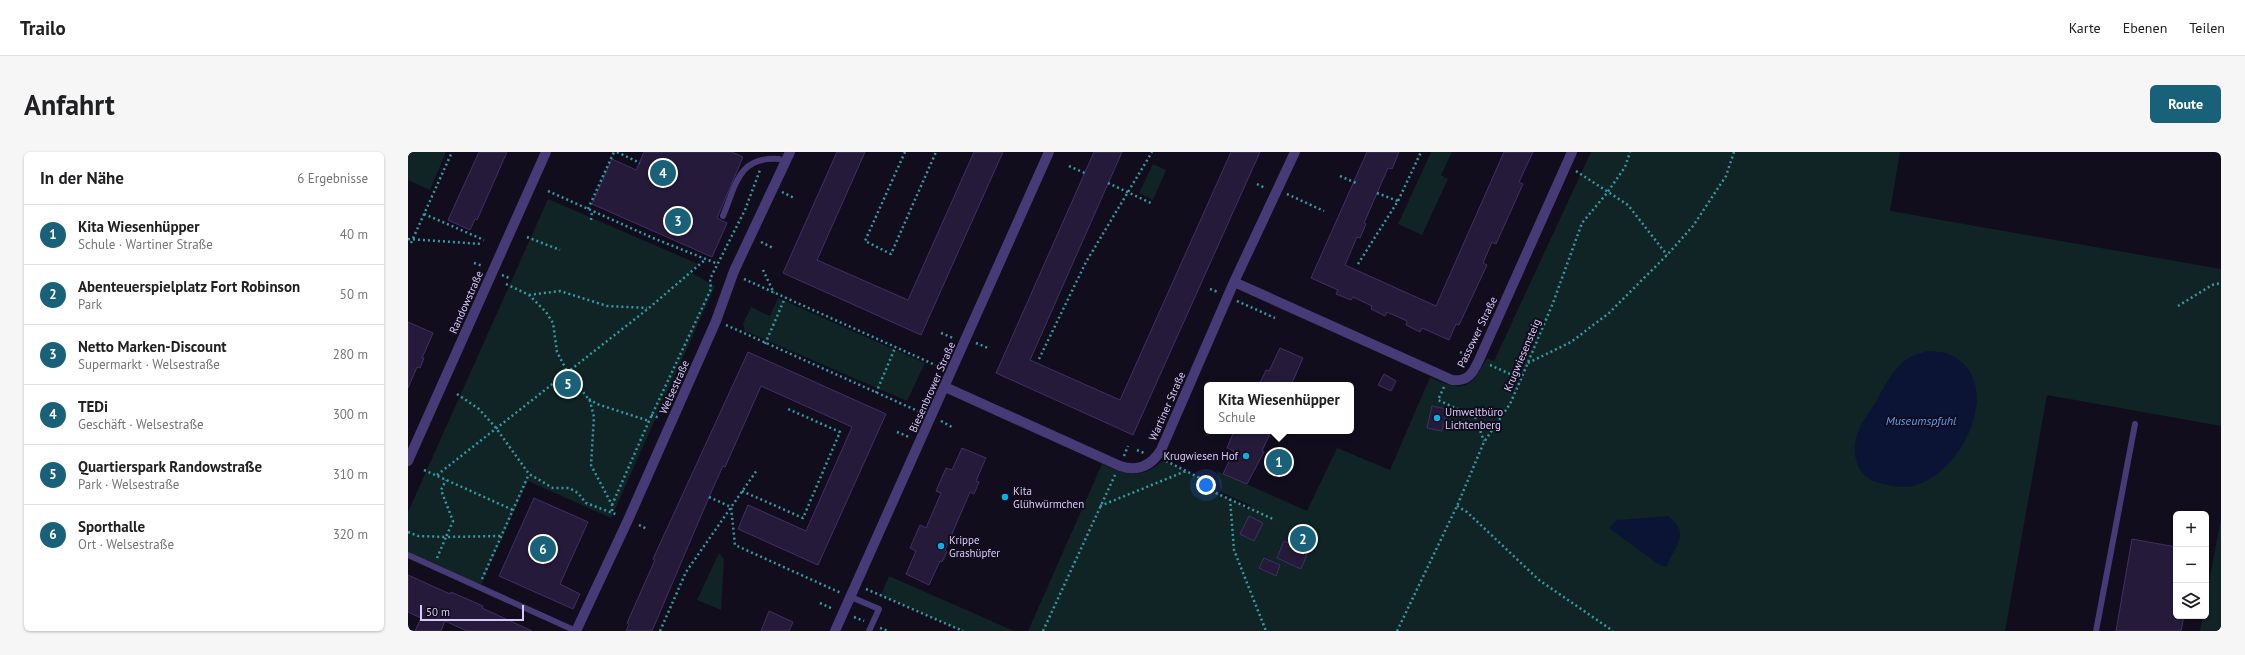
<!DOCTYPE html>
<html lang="de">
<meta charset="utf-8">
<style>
body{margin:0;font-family:"PT Sans",sans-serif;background:#f6f6f6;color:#202124}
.controls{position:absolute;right:12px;bottom:12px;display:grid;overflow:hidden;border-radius:6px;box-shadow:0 1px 3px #0004}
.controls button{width:36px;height:36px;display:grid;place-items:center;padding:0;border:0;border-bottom:1px solid #e0e0e0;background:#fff;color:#202124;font:20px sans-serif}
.scale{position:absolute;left:12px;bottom:10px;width:104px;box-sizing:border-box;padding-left:4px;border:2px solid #d8cbfb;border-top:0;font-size:11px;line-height:14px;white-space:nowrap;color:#d8cbfb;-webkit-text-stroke:3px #120d1c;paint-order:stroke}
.you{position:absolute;left:798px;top:333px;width:14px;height:14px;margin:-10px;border:3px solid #fff;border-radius:50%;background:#1a73e8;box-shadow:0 0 0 6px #1a73e833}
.badge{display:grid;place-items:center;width:26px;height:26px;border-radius:50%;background:#196079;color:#fff;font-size:13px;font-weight:700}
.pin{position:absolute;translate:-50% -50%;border:2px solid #fff;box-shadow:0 1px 4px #0006}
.popup{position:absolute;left:796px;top:230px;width:150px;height:52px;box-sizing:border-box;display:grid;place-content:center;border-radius:6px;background:#fff;filter:drop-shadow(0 1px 3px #0005);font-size:13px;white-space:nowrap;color:#757577}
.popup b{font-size:15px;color:#202124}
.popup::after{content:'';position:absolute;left:50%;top:100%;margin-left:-8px;border:8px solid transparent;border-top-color:#fff}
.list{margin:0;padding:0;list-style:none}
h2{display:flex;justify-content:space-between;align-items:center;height:52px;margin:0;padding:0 16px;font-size:17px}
h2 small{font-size:13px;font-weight:400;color:#757577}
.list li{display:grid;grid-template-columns:26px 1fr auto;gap:12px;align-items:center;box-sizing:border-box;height:60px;padding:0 16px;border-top:1px solid #e0e0e0}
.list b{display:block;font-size:15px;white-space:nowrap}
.list p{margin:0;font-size:13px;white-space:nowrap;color:#757577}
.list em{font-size:13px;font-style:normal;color:#757577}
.icon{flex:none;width:22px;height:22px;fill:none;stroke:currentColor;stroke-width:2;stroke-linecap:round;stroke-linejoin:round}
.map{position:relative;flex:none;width:1813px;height:479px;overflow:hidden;border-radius:6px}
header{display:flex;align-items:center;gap:24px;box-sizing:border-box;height:56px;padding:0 20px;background:#fff;border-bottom:1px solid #e0e0e0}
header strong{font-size:19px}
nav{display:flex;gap:22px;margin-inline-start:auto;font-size:14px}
.intro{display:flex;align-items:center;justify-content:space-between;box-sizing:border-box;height:96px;padding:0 24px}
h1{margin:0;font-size:28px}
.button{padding:10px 18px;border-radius:6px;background:#196079;color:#fff;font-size:14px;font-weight:700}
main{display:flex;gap:24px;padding:0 24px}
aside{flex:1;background:#fff;border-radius:6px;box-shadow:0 1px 3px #0004}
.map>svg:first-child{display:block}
.green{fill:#102325}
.water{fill:#0c1436}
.building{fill:#261a3b;stroke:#422e66}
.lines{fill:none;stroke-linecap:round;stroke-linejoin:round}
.path{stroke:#359aa5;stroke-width:2.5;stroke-dasharray:2 3;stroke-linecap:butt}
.lane{stroke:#473b77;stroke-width:6}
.street{stroke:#473b77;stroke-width:10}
.poi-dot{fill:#10ace2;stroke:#120d1c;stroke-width:1.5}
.labels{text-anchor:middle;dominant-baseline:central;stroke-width:4;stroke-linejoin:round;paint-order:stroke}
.street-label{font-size:11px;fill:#d8cbfb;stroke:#120d1c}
.poi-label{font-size:11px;fill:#d8cbfb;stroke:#120d1c;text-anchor:start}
.water-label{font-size:12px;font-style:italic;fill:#6199f3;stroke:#120d1c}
</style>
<header>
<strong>Trailo</strong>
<nav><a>Karte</a><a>Ebenen</a><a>Teilen</a></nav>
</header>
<div class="intro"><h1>Anfahrt</h1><a class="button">Route</a></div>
<main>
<aside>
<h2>In der Nähe<small>6 Ergebnisse</small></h2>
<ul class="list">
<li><span class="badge">1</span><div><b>Kita Wiesenhüpper</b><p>Schule · Wartiner Straße</p></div><em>40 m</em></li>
<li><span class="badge">2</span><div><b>Abenteuerspielplatz Fort Robinson</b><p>Park</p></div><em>50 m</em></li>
<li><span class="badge">3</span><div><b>Netto Marken-Discount</b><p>Supermarkt · Welsestraße</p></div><em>280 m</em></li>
<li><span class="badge">4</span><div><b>TEDi</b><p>Geschäft · Welsestraße</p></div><em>300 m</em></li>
<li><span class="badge">5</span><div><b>Quartierspark Randowstraße</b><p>Park · Welsestraße</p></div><em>310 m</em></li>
<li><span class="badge">6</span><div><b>Sporthalle</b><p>Ort · Welsestraße</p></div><em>320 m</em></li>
</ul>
</aside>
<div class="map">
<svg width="1813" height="479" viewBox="0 0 1813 479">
<rect width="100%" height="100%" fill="#120d1c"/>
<path class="green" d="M0,0H38L22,38L0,28Z
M1023,0H1044L1033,23L1040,27L1014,83L990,72Z
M1183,0H1492L1482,59L1813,117V274L1639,243L1597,479H620L694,312C717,323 735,328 755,308L796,328L808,341L835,353L834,355L841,358L842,353L813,340L809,319L899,359L929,296L982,318L1022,225C1055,241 1062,238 1079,206L1086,209Z
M745,12L758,18L745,48L731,41Z
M140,47L290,112L282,120L307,134L203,366L120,329L73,433L0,400V360Z
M370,146L517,211L499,249L337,179L335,172L343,155L362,164Z
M1813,366V479H1792L1795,464H1798V447Z
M311,401L316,407L313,458L289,448Z
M481,424L606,479H555L473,443Z"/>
<path class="water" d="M1519,199C1526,200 1536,199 1543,203C1601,232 1550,331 1498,335C1487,335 1478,333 1468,330C1447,323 1443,299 1450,280C1454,269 1463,258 1469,248C1476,235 1483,221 1494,211C1501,204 1510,202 1519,199Z
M1260,364C1284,381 1266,395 1258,415L1250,412L1201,376L1209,368Z"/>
<path class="building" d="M71,0H99L69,68L67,67L62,78L40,68Z
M236,0H324L335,5L309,66L319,71L304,105L184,52L204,7L228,18Z
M429,0H457L409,108L500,148L566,0H595L513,183L375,121Z
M686,0H714L622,208L712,248L823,0H852L725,283L588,221Z
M959,0H991L984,17L980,16L956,71L958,72L952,86L949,85L937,113L1028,154L1096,0H1125L1111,30L1115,32L1092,83L1088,92L1084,90L1075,111L1079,113L1051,173L1048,172L1041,188L1014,176L1012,180L998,173L999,169L979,160L977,164L963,157L964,154L945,145L943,148L928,142L930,138L903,126Z
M0,170L25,181L14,206H16L12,216L9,215L0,236Z
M872,196L895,206L883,233H851L858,218L861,219Z
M340,200L478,262L410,413L330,377L340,353L398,379L444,275L353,234L317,315L315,314L301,345L244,479H218L221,472L219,471L247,408L245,407Z
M976,222L988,229L983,239L970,233Z
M1024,254L1039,257L1034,279L1019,276Z
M826,279H863L854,299L856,300L839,332L815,322L826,299L819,296Z
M554,296L578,306L568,329L571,330L566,342L562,340L537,398L539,400L534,410L532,409L521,433L498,422L508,399L502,396L512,373L518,376L533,341L528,339L538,316L544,318Z
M126,346L180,370L152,432L172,442L165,457L91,424Z
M841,364L855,371L846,389L832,382Z
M1724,387L1768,395V464H1776L1773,479H1708Z
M876,389L900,400L893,417L869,406Z
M856,406L872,413L868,424L851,416Z
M0,423L42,442L43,440L75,454L74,456L124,479H59L37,469L33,479H7L13,466L0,460Z
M361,459L385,470L381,479H353Z"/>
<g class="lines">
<path class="path" d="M209,0L232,11
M497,0L457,89L483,102L528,0
M661,14L679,22
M1168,19L1220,53L1259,103
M932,24L948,31
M700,31L745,52
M849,32L857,36
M140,39L245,86L310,112
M374,40L386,46
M969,41L990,49
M879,42L916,59
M180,57L206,0
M16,62L76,88
M183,68L184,59
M119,85L152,98
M0,87L74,92
M353,90L365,96
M3,91L44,0
M66,111L75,114
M950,112L990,49L1013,0
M355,118L366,141
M94,123L101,126
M336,127L534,216
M98,132L121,143L138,160L145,171L149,200L159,219L182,249L186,265L183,313L204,353V361
M802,137L810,140
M121,143L152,139L199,154L239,156
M829,149L867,166
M1770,154L1804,133L1813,131
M318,173L512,260
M533,181L545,186
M568,191L580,196
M357,192L377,146
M1052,200L1060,204
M631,207L678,110L744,0
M1120,211L1163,190L1201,161L1259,103L1285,74L1318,24L1326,0
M1082,213L1113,227
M1036,235L1030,248L1067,265L1076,289
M468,241L487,196
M49,242L71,257L88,276L121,322L145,336H161L170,341L178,351L210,363
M181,247L189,252L241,269
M243,263L252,266
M533,269L544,275
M489,280L501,285
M729,298L736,301
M716,304L720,294
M758,309L796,328L808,341L867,368
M16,318L105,358
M29,323L241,156L298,107
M334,339L395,366L432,280L380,257
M301,345L323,355L327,393L433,441
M822,347L826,398L858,479
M204,353L241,269L303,137L302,127L337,58L352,18
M692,354L778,319
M1049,354L1059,360L1131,428L1205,479
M231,373L239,377
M0,380L10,384L38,385L45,369L33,338L38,328
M29,406L38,385L93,384
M74,427L121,322
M458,437L555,479
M412,451L425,457
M446,465L456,469
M472,476L480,479
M252,479L278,420L349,318
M635,479L707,323
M989,479L1049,354L1076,290L1102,252L1113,227L1145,151L1174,71L1199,41L1217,15L1222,0"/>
<path class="lane" d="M315,64C328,33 330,4 371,7
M0,403L168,479
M443,445L471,457L461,479
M1688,479L1727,272"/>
<path class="street" d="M826,130L1044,228C1060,230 1065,221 1071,208L1164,0
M537,235L712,314C730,320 743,314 753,298L826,130L887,0
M0,309L138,0
M168,479L220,368L308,169L326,119L382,0
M427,479L641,0"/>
</g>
<g class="poi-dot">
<circle cx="1029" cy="266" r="4"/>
<circle cx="838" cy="304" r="4"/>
<circle cx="597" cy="345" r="4"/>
<circle cx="533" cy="394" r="4"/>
</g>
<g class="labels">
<g class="street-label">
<text transform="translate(58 150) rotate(-66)">Randowstraße</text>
<text transform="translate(1069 180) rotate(-64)">Passower Straße</text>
<text transform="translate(1114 203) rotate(-67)">Krugwiesensteig</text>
<text transform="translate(266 235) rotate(-66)">Welsestraße</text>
<text transform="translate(524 235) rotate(-66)">Biesenbrower Straße</text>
<text transform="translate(759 254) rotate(-66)">Wartiner Straße</text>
</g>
<g class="poi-label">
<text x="1037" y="260">Umweltbüro<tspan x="1037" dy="13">Lichtenberg</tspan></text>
<text x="830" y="304" text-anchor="end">Krugwiesen Hof</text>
<text x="605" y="339">Kita<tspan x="605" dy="13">Glühwürmchen</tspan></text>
<text x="541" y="388">Krippe<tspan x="541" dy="13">Grashüpfer</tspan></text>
</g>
<g class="water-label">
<text x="1513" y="268">Museumspfuhl</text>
</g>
</g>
</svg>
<div class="controls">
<button>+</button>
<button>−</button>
<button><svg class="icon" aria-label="layers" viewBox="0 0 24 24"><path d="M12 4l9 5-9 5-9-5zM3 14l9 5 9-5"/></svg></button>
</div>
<div class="scale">50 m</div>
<div class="you"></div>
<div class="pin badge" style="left:871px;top:310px">1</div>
<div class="popup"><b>Kita Wiesenhüpper</b>Schule</div>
<div class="pin badge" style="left:895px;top:387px">2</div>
<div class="pin badge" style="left:270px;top:69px">3</div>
<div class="pin badge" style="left:255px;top:21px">4</div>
<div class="pin badge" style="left:160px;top:232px">5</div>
<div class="pin badge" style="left:135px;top:397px">6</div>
</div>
</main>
